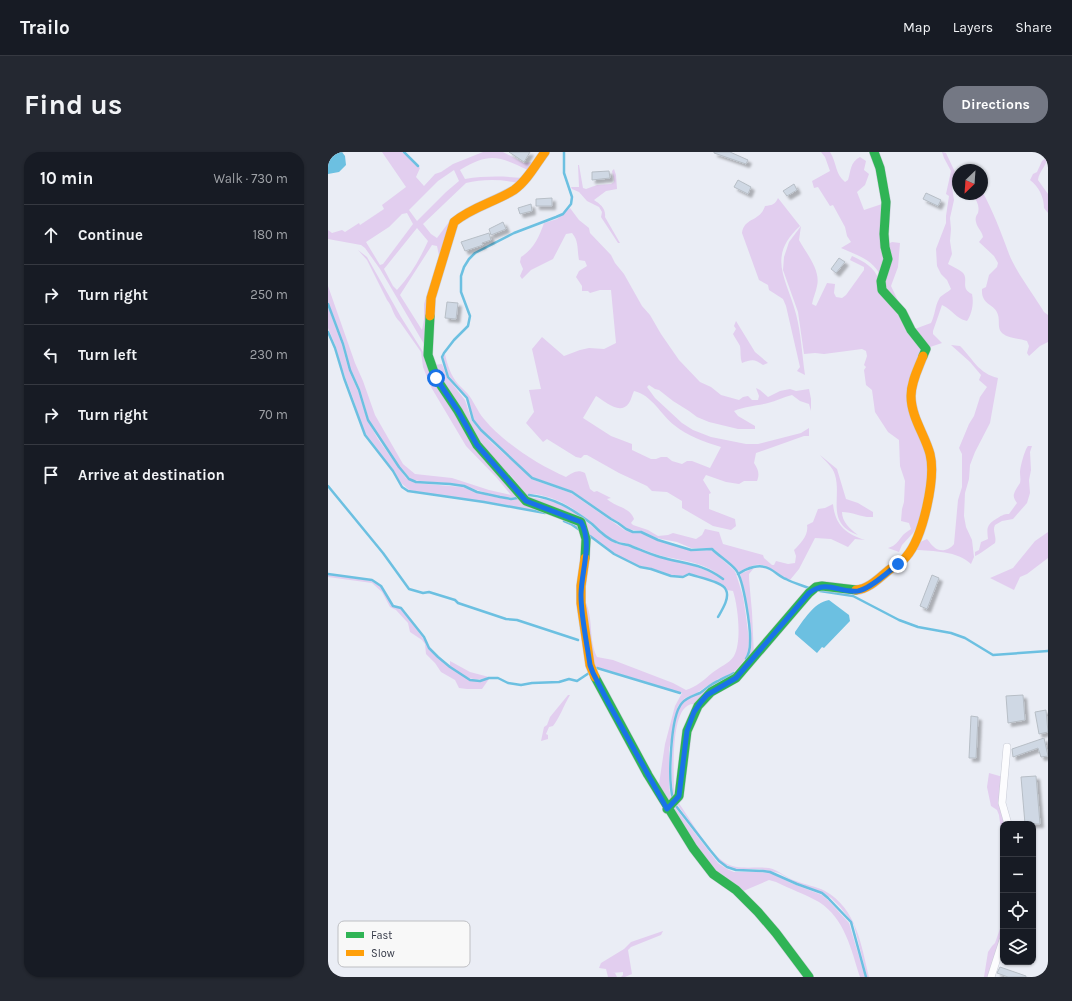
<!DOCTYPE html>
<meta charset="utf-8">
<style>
body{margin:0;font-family:Karla,sans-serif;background:#242831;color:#f1f3f6}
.controls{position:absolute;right:12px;bottom:12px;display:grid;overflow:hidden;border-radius:8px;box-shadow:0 1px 3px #0004}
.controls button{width:36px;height:36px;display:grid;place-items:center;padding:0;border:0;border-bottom:1px solid #363941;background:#171b24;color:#f1f3f6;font:20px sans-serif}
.compass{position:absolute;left:624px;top:12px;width:36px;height:36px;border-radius:50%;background:#171b24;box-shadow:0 1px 3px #0004;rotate:205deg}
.stop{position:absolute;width:12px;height:12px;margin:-9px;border:3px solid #1a73e8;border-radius:50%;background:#fff}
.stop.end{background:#1a73e8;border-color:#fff;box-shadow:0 1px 4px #0008}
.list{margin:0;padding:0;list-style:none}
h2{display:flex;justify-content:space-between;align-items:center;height:52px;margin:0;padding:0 16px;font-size:17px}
h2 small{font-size:13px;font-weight:400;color:#9ea1a6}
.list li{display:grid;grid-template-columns:26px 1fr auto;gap:12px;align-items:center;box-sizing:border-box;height:60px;padding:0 16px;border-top:1px solid #363941}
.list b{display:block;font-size:15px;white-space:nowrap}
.list em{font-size:13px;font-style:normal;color:#9ea1a6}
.icon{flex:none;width:22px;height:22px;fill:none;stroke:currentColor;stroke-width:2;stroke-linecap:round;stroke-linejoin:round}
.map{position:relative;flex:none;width:720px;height:825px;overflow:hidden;border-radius:16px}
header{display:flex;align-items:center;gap:24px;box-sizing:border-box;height:56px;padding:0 20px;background:#171b24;border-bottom:1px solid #363941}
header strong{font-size:19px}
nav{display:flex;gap:22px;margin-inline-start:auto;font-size:14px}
.intro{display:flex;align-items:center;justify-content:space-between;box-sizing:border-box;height:96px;padding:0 24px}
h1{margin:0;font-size:28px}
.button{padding:10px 18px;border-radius:16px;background:#747884;color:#fff;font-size:14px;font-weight:700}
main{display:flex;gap:24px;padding:0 24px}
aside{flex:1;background:#171b24;border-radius:16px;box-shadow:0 1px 3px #0004}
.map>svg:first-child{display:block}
.green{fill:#e2ceef;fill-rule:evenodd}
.water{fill:#6cc0e1}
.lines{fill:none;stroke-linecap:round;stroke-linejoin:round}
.stream{stroke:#6cc0e1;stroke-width:2.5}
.building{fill:#cfd8e4;stroke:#b7bec6;filter:url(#shadow)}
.street-casing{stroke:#c8cbd6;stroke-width:8}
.fast-casing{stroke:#c8cbd6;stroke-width:10}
.slow-casing{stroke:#c8cbd6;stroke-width:10}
.street{stroke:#fcfcfe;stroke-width:7}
.fast{stroke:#30b455;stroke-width:9}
.slow{stroke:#ff9f0a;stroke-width:9}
.route{stroke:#1a73e8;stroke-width:5}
.key{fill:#f8f8f8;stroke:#bebfc3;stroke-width:1}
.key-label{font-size:11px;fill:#353947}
</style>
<header>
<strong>Trailo</strong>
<nav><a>Map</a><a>Layers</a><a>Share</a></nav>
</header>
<div class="intro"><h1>Find us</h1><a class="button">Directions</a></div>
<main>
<aside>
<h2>10 min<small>Walk · 730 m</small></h2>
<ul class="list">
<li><svg class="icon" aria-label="ahead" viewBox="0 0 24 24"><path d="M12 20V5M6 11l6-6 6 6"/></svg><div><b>Continue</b></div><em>180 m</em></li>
<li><svg class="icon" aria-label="right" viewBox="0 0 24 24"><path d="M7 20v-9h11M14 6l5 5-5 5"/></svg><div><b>Turn right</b></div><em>250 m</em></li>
<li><svg class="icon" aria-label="left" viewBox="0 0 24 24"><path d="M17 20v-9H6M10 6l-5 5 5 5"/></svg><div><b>Turn left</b></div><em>230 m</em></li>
<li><svg class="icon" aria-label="right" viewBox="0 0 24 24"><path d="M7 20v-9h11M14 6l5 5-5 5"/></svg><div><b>Turn right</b></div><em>70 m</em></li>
<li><svg class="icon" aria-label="arrive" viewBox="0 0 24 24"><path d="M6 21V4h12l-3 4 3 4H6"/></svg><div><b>Arrive at destination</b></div></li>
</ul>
</aside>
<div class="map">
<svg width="720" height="825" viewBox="0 0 720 825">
<defs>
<filter id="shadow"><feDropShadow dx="3.5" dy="3.5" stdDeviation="1" flood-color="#0004"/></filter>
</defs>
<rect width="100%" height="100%" fill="#eaedf5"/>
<path class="green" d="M54,0H74L92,16L88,25L96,34L107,22L113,20L125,12L155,0H175L196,11L204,10L200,18C170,4 162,0 132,18L137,27C156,24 175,24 195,26L190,31C173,27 154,27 138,31L95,72L103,82L109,86L121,70L126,65L112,108L109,94L104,93L72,143L94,178L96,168V152L101,136L96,192L52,117L37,96L33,93L0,87V78L4,81L14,78L17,80L31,71L32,73L56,57L54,53L78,35ZM126,18L131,29L118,40L89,69L81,58L110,29ZM79,61L85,72L55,112L52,113L38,90L61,75L74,62ZM89,76L100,89C92,107 82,124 69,138L65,134L56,117Z
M493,0H502C509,11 507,22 517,30L520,28C523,19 522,10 532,5L538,9L536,18L541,22L537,33L529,40L536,58L557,51L560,107L553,125C546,108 529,103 513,96L523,90L519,84L517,75L505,53L502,54L490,35L486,36L484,29L502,19L497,5Z
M614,0L618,1L627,20L624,35L626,48L622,66L623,77L622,89L624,102L620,112C624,114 630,117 634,120C642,127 631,136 644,142C646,151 644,162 639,169C627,166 625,158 614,153L605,179V182L614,191L599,196L584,178L603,171C607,163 607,154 611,147C613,143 619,141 623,137L619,128L613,122L609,114L608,97L618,71V64L621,44L618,42L623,19L616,6Z
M720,4C720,12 711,19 710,28L720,42V61L716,56C716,45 711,35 702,28L705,22L709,20L714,9Z
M250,13H251L255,36L258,37L269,33L283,32L286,30L284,19L286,17L288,23L289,37L278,39L266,48C272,52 278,56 277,65L292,91H290L273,65L274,60L271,55L259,49L251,40L244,37L243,35H251Z
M654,39C665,59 673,80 681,102C688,120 706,143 716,160L720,163V190L712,194L701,204L699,201L701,194L699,189C691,186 681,187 674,181C669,176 672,169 670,163C667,151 653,154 654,137L658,135L661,123L669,115L670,111L666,104L651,90L655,85C654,79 649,76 648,70C647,66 648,64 650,61C652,53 648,48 644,42H654Z
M450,46L472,74C438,105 459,127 468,162C473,181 474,202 477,223L469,219L472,215L458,154L455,147L441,138L440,133L431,128L414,81C416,65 432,70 437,54C444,53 447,53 450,46Z
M242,56L251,68L261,76L262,81L283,103L287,111L296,122L314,154L322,163L333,182L351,208L372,230L383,235L393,243L411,248L415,245L420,244L424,248H430L431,244L428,236L432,238L440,245L452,239L462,237L468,239L481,237L483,247V259L481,252L472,249L464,243C456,245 448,249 440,251C429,254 417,254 406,259L410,264L427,274V277H410L381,270L369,265L361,259L345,249L331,238L327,237L321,233L319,235L327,246L354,271L365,278L383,285L418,292H430L473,281L481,276V284H476L428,301L426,311C430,317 432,322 429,329H416L411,332L398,330L378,323L375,328L383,341L381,342V357L407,367L408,374L403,378L385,374L354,356V349L339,340L324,339L319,334L291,321L259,303H256L253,306L248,305L219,287L215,290L198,271L206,260L201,238L213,237L204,197L214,185L236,204L252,198L261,196L276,197L288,191L283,138H272L262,141L260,139H254V134L248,125L251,119L259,114L257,109L251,108C249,98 251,89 244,81L238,82L225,107L203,118L194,127L192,124L195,117L192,110L193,105C206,97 211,85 216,71L229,67ZM306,239C324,243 333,263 346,273C360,284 376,290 393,295L382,316L364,309H359L354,312L344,309L339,305H333L328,307H323L304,298V292L283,284L255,266L268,244C277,249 292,264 301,251C303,248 304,243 306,239Z
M473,74L471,88C478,101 493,118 489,134C488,140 485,146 484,152L488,154L499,131L507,132L506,141L508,145L514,146L518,143L536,118V115L522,108L524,104C537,110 546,115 551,128L595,195L583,229L602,306L594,367L585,381L574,393L571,400L560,396C568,394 570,389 575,383C577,381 580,379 583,377L581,371L573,369L574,357L576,350L577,329L572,314L571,288L560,280L547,260L544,238L538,233L536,218L538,215L536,213L539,204L538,199L534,197L496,202L487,201L476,202L470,160L455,118L456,105L461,90Z
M564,90L572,91L570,115L563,134L575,159L557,136L560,92Z
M30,98L39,105L73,165L97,203L98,208L190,345C171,348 153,338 135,334C119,329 102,331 85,328L82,326L71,315L41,268L32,237L22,217L16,191L0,150V134L27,211L35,229L47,263L75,312L87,322L124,326L161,338L183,343L168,325L138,294L103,235L95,215L93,200L72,170C65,164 65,155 59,148L39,108Z
M0,155L14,193L21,219L30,239L40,269L50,287L78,326L88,331L134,335L161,344L183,348L192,347L247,370L253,378L243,370L215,359H205L156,349H147L81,338L72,330L66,319L37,281L33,273L26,249L12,211L8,195L0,176Z
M408,169L427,200L440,211L435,213C427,207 424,207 414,211C412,205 413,200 412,194C410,190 407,186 405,182L408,177L406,174Z
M623,193L632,194C646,208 650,221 670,226L662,271L647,300L642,313L641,327L637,341L636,364L638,375L644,388L646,405L643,412C630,399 605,399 587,398L590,391L599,387C602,390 603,393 606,395C612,401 622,398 626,392L630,348L634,335V302L631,296L641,272L646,264L652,245L659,235L651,228L653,223L642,210Z
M117,202C119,212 123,224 130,232C133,235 136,238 139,241C146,249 149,259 156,267C176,291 210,313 238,325C245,321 249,317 257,321L262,337L266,340L269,339L283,346L279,347C287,355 302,355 306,367L303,371L305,373L320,378L330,384L340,383L345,381L368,387L374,383L377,377L391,380L395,392L435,403L436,406L444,413H446L448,409L460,412L467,411L468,404L466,398C472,392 481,383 479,373L485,370L490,357L497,356L505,352C507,373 518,382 537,388L527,387L520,395L503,387L487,386L471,417L462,428C440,420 439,403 411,420L386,397L382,396H363L349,390L328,386L313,379L298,377L291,370L283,366L244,339L204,325L153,277L146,268L140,246L121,224L116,210L115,205Z
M114,212L119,225L137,248L144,269L164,291L198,321L203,327L243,341L298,379L313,381L330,389L340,391L363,399L384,398L407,419L409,425L415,444L418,464L421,488L420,499L418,506L408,518L403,522L390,527L367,542L357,546L350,554L341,598V635L344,651L335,646L331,632L337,592L347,554L354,541L269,515L266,516L257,449C266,466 260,487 269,505L285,508L345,531L358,538C368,535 376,528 384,521C391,515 401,512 406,504C414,490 410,454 405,439L399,438C390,427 373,426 360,421L355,425L343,423L323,416L312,414L286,402L260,382L259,377L202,347L185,326L151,290L105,213ZM206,342C231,346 246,356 265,372C272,378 279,385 287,389C291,390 295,390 299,392C311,395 322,401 334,404C355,409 382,411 396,428L386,421L360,412L333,406L299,394L287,391L273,382L247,360L225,349L202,345L201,343Z
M700,294H704L702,300L703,318L701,328L702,341L699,351L685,367L674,369L667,373C664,379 669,385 667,391C662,394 651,403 647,404V400L651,398L653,390L660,387C659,377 658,373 668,367C673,364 675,362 681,362L689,351C687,348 685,345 686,342C687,338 690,334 692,331C693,327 692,324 692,321C692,315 697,297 700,294Z
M492,303L509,317L518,347L530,351L545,360V365C534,366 525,360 514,360C514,370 522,377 530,383C497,371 514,346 507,323C505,315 497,309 492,303Z
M720,380V406L699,422L692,425L686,438L662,426L685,416L707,389Z
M426,416L421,422V427L424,460L426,504L412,520L367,552C339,549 347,632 346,649C342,631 343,567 354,552C359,544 371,543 380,537C383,535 386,532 389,530C395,527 402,527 406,522C411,518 418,510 421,503C428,487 417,440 412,422Z
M0,422L43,429L52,434L65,454L73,457L95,486L101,496L122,516L142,528L152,529L161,527L154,537H139L131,536L127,528L113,520L107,511L98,502L97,492L94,488L82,480L80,471L68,458L62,455L54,440L44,431L0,425Z
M122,509L142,520L161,525C143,531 136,524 122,515Z
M240,543H242C236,553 231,567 225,574L221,575L218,582L220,583V587L213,589L216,575L219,573L222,565Z
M661,621L675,625L676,672H675V693L671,663L669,658L663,654L659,635Z
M350,650C363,668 379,698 396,710C409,719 426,714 441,716C451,718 458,726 468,729C477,733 488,734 497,739C529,757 533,793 541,825H539L526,773L512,755L503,746L493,740L467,730L451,721L431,717H409L396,712L391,708L376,690L349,652Z
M346,654L390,711L399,717L406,720H430L443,721L463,731L494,743L501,749L521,771L537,825H532C523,797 517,767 491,750C477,742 462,737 448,730L441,728L413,740L387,720L342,657Z
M675,768V781L660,825H656L660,800L664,794L667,791Z
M335,779L333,783L303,795L300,798L304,822L297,825H293L295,823V820L284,821H287L289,825H280L278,817L271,816L273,811L296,797L303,790Z"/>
<path class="water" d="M0,0H14L17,4L18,13L11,20L0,22Z
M501,448L521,463L522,469L496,496L494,495L489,501L467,482V480C476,468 485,451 501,448Z"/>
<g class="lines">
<path class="stream" d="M76,0L90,14
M236,0V21L244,45L243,52L235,62L228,65L186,81L147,101L141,107L136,115L133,124V140L142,164L140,174L126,188L116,201L114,205L120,225L139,246L145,268L153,278L204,326L244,340L283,367L290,371L298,377L305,380H313L330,388L363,398L384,397C391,404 401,410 408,418C416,428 423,478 422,491C422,497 421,502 418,507
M0,152L15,192L22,218L31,238L40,268L71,315L81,327L88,330L122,332L136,334L149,340L172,345L183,347L190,346
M0,180L7,196L16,226L37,283L65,319L74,335L80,339L156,350L217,361
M0,334L55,401L81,437L95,441L101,440L127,448L130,451L178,467L189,468L250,488
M201,343C227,346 243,356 264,372C271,379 279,387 288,390C292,392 296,392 300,393C311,397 321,402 332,405C355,412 374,411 395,427
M236,369L243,372L253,379
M262,384L286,402L312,415L323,417L343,424L355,425L361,422C369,425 396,430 398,438C402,446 394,458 390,465
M0,422L44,428L53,434L65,454L73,456L96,485L101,496L110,505L122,515L142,528L152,529L161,526H170L180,531L193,533L204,531L231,530L241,527L249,529L261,521
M410,422C419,416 432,411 442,417C448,420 452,425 458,427C465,431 473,433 481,436
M492,439L525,444L571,468L590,475L623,481L637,486L665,503L720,499
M269,516L352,541
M345,647C340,630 342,564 354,551C359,545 365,544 372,541C378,537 383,532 390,529C395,526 401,524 406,521
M348,654L382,698L391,709L399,715L408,718L435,719L442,720L469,732L494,741L500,746L523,770L538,825"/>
</g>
<path class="building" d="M181,0H202L196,10Z
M386,0H402L420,8L418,12L386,1Z
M281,19L282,26L264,28V20Z
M410,28L423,35L420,42L406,35Z
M466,32L469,38L459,44L455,39Z
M598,41L613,48L610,54L595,47Z
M224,46V54H208V47Z
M203,52L204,59L192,62L190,56Z
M175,70L178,77L163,83L161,77Z
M161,81L163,88L154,91L155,93L137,99L133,90Z
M511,106L517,110L508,121L503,117Z
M119,150L130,151L128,167L117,166Z
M604,423L611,426L599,457L592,454Z
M695,543L697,568L680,571L678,544Z
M718,558L720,580L711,582L707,560Z
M643,564L650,565L648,606H641Z
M716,586L720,604L713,605L710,596L685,605L684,597Z
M708,624L712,672H697L693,625Z
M672,815L698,824V825H680L669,821Z"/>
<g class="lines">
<g class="street-casing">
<path id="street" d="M679,595L674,651L680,672
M663,825L675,788"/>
</g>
<g class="fast-casing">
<path id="fast" d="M546,0L552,16L558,50L556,82L557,95L560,107L553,129L554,138L574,160L583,178L598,197L595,204
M102,164L100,203L108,226L130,259L149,293L198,349L253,370L258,387L257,406
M267,525L320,623L365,696L385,722L408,738L430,760L448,781L481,825
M339,657L351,644L359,579L370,554L383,540L408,526L481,441L488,435L494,434L528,438"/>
</g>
<g class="slow-casing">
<path id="slow" d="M102,164L103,146L126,70C144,55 167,50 186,38C199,29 208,12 217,0
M257,406L253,434V451L262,513L267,525
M528,438C541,437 551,426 561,418C567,414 574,410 578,405C595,386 608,326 602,302C597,283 583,265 583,244C583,230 590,217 595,204"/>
</g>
<use href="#street" class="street"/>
<use href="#fast" class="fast"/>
<use href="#slow" class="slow"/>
</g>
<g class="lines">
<path class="route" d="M108,226L130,259L149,293L198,349L253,370C265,391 253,420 253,443C253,465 259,491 262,513L265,521L281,552L339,657L351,644L359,579L366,560L373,550L379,543L408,526L481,441C499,427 511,441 530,439C542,437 560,420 570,412"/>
</g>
<rect x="10" y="769" width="132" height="46" rx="6" class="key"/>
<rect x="18" y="780" width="18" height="6" fill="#30b455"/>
<rect x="18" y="798" width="18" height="6" fill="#ff9f0a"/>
<g class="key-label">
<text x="43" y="787">Fast</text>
<text x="43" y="805">Slow</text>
</g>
</svg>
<div class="controls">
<button>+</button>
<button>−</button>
<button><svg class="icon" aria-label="locate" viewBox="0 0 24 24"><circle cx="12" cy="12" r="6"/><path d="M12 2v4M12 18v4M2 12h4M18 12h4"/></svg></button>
<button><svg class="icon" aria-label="layers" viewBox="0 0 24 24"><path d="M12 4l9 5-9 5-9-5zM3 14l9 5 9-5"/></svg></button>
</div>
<svg class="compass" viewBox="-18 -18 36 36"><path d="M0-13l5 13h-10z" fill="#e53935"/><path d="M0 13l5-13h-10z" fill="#9ea1a6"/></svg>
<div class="stop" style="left:108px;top:226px"></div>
<div class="stop end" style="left:570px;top:412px"></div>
</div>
</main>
